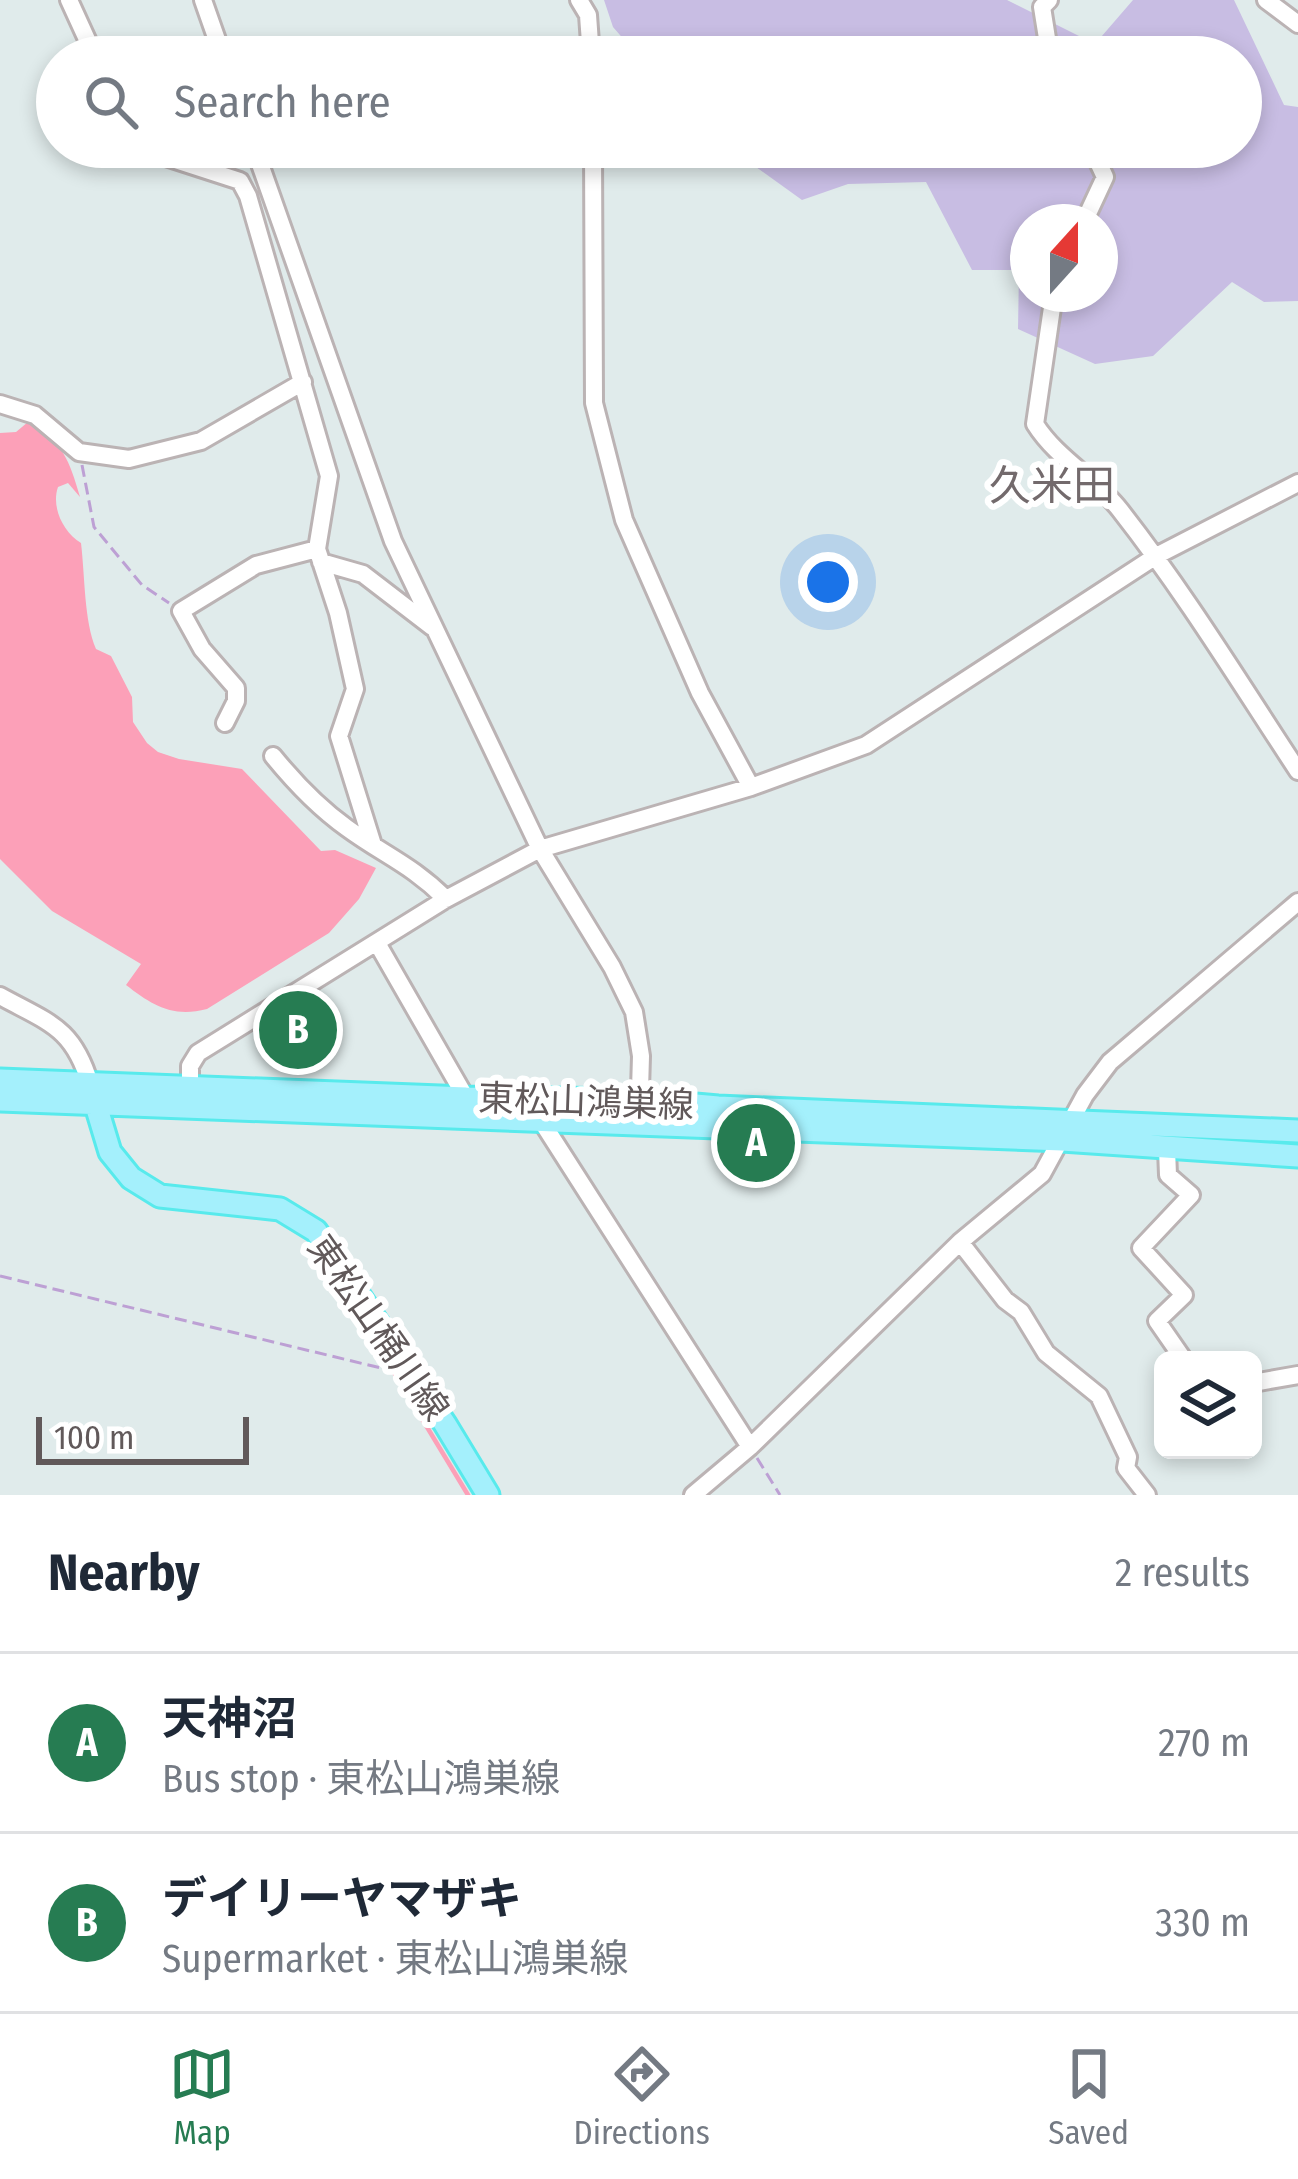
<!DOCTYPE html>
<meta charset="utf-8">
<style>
body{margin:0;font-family:"Fira Sans Condensed","Noto Sans JP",sans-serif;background:#f6f6f7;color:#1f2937}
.controls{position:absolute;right:36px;bottom:36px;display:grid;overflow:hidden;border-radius:18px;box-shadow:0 6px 18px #0003}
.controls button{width:108px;height:108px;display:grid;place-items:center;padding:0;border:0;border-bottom:3px solid #e0e1e3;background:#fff;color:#1f2937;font:60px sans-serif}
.compass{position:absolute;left:1010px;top:204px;width:108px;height:108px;border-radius:50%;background:#fff;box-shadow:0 6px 18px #0003;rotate:21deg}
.scale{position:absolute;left:36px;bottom:30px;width:213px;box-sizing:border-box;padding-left:12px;border:6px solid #61595a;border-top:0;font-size:33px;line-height:42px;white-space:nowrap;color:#61595a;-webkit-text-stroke:9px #fff;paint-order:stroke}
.you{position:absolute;left:828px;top:582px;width:42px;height:42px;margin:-30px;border:9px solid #fff;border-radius:50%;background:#1a73e8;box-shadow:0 0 0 18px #1a73e833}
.badge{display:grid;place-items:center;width:78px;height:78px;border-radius:50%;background:#267c52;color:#fff;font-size:39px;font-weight:700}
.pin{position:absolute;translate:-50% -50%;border:6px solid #fff;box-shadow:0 3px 12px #0006}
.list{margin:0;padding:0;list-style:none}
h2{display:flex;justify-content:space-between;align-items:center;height:156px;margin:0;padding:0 48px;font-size:51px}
h2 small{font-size:39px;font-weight:400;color:#747a83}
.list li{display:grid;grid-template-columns:78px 1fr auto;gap:36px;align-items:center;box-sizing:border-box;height:180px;padding:0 48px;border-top:3px solid #e0e1e3}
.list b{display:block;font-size:45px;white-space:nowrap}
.list p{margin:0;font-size:39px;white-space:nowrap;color:#747a83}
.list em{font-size:39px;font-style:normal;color:#747a83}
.icon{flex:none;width:66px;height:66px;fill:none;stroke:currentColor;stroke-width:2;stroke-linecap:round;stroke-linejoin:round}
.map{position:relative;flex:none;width:1298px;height:1495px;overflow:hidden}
.search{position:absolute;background:#fff;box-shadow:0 6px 18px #0003;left:36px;right:36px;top:36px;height:132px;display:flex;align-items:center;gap:30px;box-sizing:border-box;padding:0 42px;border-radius:66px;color:#747a83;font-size:45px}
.sheet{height:516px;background:#fff}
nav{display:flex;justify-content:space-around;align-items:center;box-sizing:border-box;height:168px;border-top:3px solid #e0e1e3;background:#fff;font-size:33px;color:#747a83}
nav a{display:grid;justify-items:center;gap:6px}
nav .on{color:#267c52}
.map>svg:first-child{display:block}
.green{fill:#c8bde3;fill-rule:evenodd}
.water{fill:#fca0b8}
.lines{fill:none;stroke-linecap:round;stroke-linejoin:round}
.stream{stroke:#fca0b8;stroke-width:4.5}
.building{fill:#bcc6c6}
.minor-casing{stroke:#bbb3b4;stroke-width:22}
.major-casing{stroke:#58eaec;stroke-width:27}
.path{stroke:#bda0d4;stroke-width:3;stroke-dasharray:12 6;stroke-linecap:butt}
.minor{stroke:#fff;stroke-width:16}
.major{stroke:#a4f0fc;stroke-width:21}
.labels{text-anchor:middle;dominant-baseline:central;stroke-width:12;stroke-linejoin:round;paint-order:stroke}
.street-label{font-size:36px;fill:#61595a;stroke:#fff}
.quarter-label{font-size:42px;fill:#736a6c;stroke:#fff}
</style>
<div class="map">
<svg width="1298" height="1495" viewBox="0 0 1298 1495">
<rect width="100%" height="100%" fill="#e0ebeb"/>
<path class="green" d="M604,0H1007L1095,44L1133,0H1234L1284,105L1298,107V301L1264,302L1232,282L1153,356L1095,364L1018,329L1019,270H972L926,182L848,184L802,200L728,147H1241V57H639L613,27ZM1028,222H1100V294H1028Z"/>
<path class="water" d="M28,422C62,439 70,462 80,497L68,483L58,487C51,507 63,532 81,543C85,576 84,621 96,649L111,656L132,697L133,722L147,743L158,752L179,759L242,769L321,851L335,850L376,868L359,899L329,933L207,1009C172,1018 152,1005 126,985L141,964L52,911L0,859V433L16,432Z"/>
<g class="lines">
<path class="stream" d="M349,1298L468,1495"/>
</g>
<path class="building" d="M278,1020L319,1021V1040L278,1039Z"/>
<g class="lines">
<g class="minor-casing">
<path id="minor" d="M69,0L95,57
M203,0L223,57
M579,0L588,15L591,57
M1049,0L1042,7L1050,57
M1266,0L1298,24
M135,147L240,181L248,196L329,476L317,549L338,613L355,689L339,736L373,845
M254,147L393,541L540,849L612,967L634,1012L641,1056L639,1124
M593,147L594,403L624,520L700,693L751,787
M1084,222L1105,177L1091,147
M1054,294L1035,424C1057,459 1095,478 1120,510C1185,593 1240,683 1298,771
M0,404L35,415L79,452L129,459L201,441L303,382
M321,562L363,574L432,627
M225,723L236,701V688L202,649L181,611L256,565L317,549
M273,756C295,783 319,808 347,828C384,855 412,865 446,899
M377,943L466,1098
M0,996C49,1023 73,1027 90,1084
M190,1089V1066L198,1053L446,899L540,849L751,787L866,745L1156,556L1298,483
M540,1119L750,1447
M1167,1149L1168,1175L1191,1195L1141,1248L1184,1295L1157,1321L1184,1360
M960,1242L1005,1300L1021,1312L1046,1353L1099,1396L1128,1457L1126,1468L1147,1495
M1253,1383L1298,1375
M693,1495L750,1447L960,1242L1042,1174L1085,1095L1110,1062L1298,902"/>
</g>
<g class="major-casing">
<path id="major" d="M0,1080L466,1098L639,1100L718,1107L1298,1131
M91,1089L110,1152L131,1178L160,1196L280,1209L316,1231L445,1424L488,1495
M0,1100L1062,1140L1298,1156"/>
</g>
<path class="path" d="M82,465L94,527L142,585L169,603
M0,1276L385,1369
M757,1458L780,1495"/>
<use href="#minor" class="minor"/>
<use href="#major" class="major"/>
</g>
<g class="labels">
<g class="street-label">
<text transform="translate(586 1102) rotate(2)">東松山鴻巣線</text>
<text transform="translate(378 1328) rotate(55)">東松山桶川線</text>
</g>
<g class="quarter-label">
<text x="1052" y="486">久米田</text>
</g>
</g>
</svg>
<div class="controls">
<button><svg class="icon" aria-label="layers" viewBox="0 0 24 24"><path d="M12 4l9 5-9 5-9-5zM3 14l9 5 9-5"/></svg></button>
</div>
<svg class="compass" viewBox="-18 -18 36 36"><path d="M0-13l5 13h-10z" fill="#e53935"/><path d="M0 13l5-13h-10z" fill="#747a83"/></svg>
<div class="scale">100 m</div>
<div class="you"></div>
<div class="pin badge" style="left:756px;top:1143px">A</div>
<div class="pin badge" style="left:298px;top:1030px">B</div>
<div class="search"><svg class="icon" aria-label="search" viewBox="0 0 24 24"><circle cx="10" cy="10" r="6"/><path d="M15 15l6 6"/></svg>Search here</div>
</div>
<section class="sheet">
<h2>Nearby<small>2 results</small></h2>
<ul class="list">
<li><span class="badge">A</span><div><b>天神沼</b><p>Bus stop · 東松山鴻巣線</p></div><em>270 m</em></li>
<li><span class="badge">B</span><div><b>デイリーヤマザキ</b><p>Supermarket · 東松山鴻巣線</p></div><em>330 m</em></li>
</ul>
</section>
<nav>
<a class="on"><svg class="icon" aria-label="map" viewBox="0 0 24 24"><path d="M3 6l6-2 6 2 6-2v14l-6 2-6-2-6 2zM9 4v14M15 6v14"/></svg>Map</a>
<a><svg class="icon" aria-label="directions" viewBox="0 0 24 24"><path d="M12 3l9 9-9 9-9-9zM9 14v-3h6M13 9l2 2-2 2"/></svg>Directions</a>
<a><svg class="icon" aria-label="saved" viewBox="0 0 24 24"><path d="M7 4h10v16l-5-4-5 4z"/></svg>Saved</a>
</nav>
